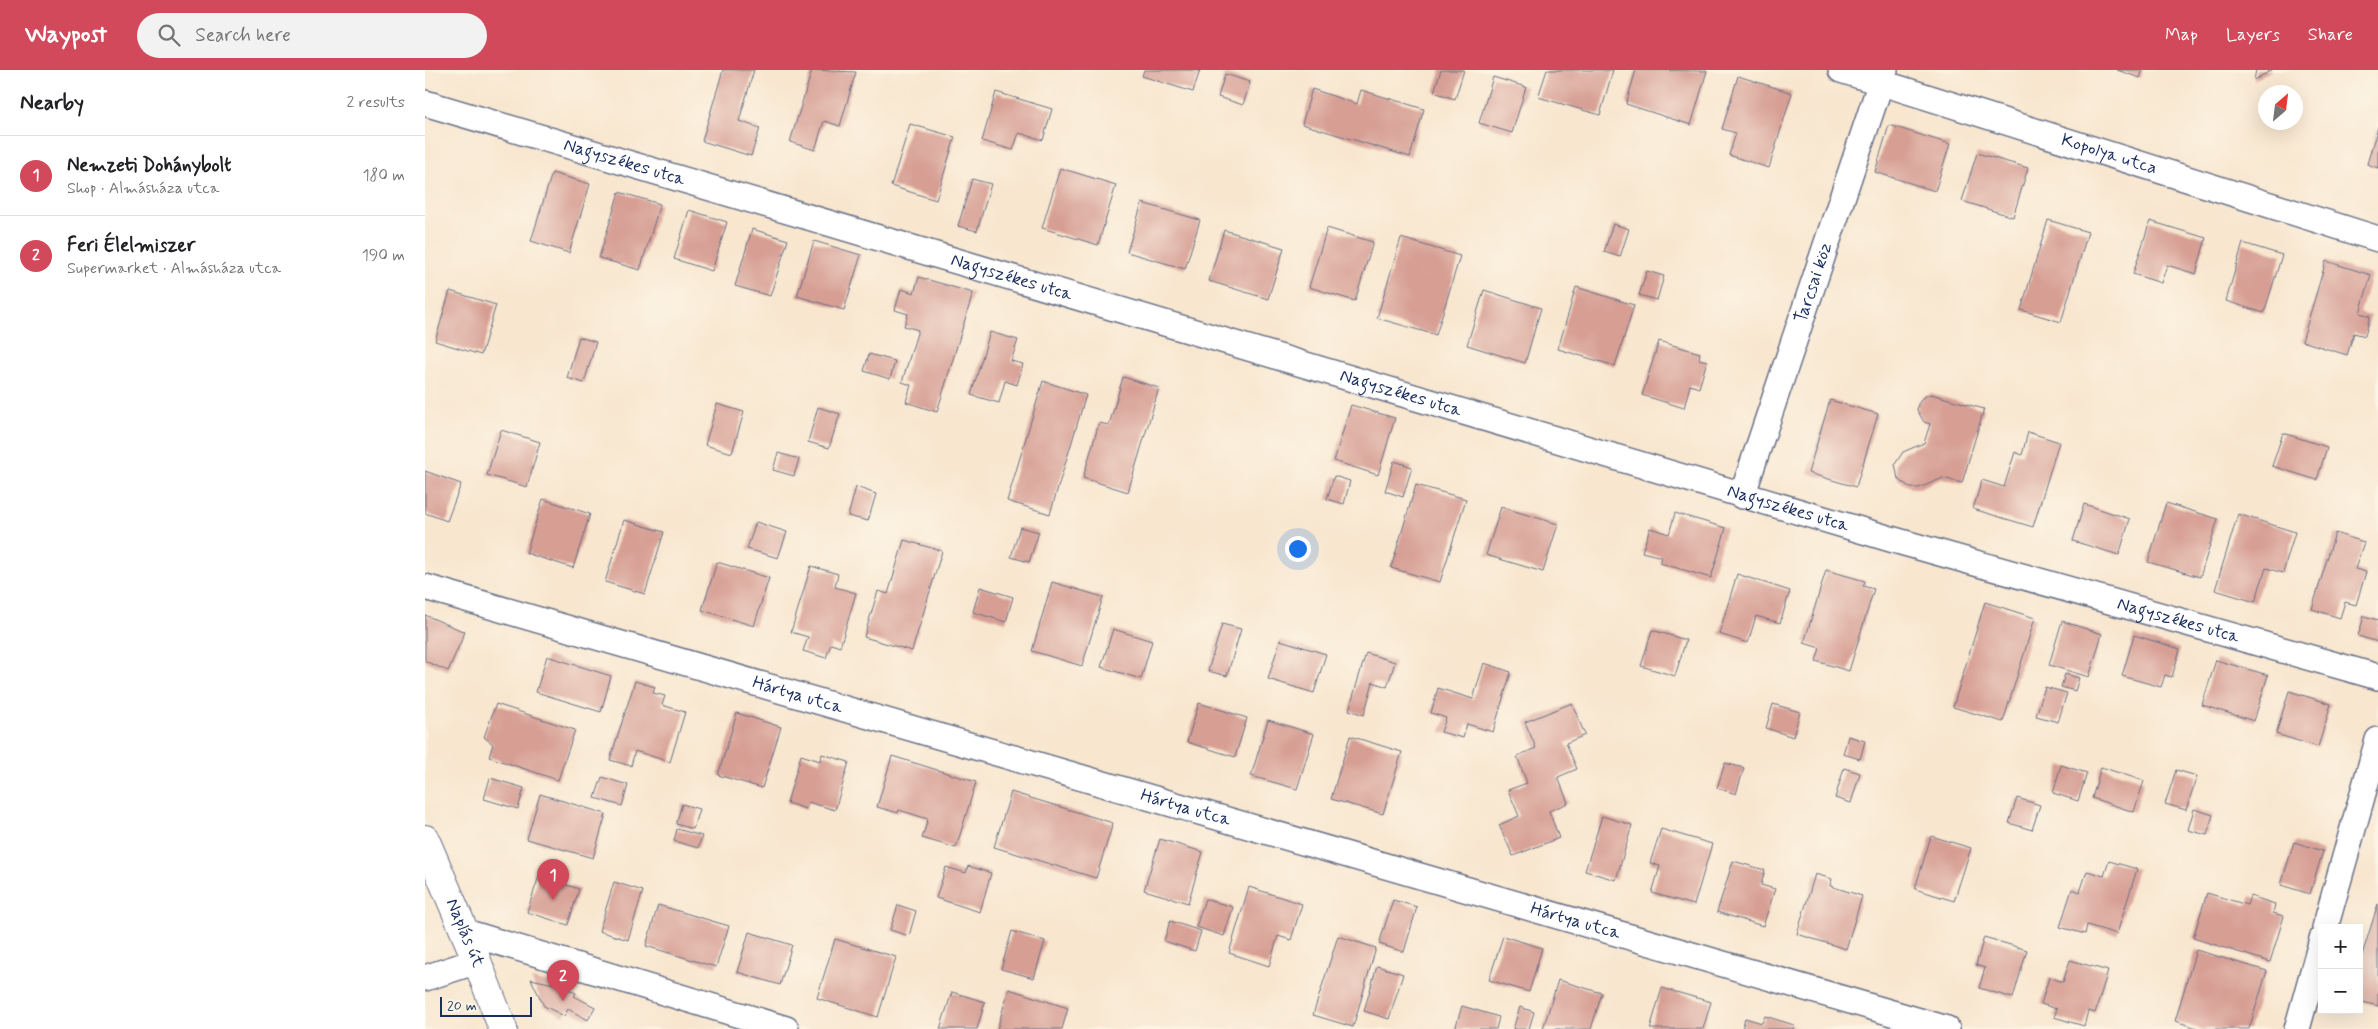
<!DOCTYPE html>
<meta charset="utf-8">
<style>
body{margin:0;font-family:Mynerve,sans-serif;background:#f2f2f2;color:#202124}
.controls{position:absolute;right:15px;bottom:15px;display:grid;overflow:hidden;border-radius:0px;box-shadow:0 5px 20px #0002}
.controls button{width:45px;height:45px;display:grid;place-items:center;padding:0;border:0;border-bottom:1px solid #e0e0e0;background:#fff;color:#202124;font:25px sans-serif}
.compass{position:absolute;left:1833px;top:15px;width:45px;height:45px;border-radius:50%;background:#fff;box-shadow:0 5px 20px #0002;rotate:28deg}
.scale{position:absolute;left:15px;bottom:12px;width:92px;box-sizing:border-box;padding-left:5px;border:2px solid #1b2f5e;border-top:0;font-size:14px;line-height:18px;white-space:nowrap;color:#1b2f5e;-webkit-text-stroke:4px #fcf5e5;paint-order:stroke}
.you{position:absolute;left:872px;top:478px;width:18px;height:18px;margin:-12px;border:4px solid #fff;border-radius:50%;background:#1a73e8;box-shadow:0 0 0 8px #1a73e833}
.badge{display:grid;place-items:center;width:32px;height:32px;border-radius:50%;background:#d1495b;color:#fff;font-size:16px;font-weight:700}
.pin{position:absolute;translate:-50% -41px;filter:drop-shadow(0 1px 2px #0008)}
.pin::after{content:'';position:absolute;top:26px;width:18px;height:15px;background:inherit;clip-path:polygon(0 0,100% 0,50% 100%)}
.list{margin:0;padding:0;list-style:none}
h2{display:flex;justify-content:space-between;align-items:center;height:65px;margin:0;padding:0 20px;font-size:21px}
h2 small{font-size:16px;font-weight:400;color:#757577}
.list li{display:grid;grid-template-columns:32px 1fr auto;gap:15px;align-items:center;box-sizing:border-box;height:80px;padding:0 20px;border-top:1px solid #e0e0e0}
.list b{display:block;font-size:19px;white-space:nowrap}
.list p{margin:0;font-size:16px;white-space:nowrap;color:#757577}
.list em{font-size:16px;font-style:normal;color:#757577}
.icon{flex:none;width:28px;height:28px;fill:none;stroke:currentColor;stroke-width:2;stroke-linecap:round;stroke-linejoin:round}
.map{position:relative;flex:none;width:1953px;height:959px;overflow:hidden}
header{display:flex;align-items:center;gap:30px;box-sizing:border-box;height:70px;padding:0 25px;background:#d1495b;color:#fff}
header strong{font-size:24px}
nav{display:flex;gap:28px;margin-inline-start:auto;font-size:18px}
.search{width:350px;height:45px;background:#f2f2f2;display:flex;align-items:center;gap:12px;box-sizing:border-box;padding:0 18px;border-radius:28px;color:#757577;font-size:19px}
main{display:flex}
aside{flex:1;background:#fff}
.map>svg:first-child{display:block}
.building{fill:#d79f94}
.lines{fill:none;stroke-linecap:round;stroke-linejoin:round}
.street-casing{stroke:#686f86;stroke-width:28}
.secondary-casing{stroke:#686f86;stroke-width:30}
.street{stroke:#fff;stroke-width:25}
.secondary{stroke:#fff;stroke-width:28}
.labels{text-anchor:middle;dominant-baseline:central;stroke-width:4;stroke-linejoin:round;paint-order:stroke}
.street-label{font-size:18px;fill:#1b2f5e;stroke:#fcf5e5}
</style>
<header>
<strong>Waypost</strong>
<div class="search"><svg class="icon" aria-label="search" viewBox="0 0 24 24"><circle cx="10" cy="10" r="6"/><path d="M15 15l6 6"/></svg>Search here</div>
<nav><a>Map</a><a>Layers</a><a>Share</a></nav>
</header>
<main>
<aside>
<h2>Nearby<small>2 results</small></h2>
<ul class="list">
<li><span class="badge">1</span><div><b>Nemzeti Dohánybolt</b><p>Shop · Almásháza utca</p></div><em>180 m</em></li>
<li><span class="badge">2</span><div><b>Feri Élelmiszer</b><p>Supermarket · Almásháza utca</p></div><em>190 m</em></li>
</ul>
</aside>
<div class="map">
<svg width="1953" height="959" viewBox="0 0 1953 959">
<rect width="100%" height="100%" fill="#fcf5e5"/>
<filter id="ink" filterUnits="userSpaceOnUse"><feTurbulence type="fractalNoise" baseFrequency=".02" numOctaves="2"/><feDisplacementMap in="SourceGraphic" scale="10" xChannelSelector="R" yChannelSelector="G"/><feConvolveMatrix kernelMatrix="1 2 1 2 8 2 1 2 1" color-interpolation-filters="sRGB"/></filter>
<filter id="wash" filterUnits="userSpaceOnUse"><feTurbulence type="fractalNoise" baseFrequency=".0096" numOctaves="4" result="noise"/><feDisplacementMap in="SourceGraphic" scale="20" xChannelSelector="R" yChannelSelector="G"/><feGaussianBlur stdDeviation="1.12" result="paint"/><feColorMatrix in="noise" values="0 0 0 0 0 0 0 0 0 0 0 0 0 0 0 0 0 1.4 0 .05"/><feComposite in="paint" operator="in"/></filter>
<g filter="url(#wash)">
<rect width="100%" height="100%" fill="#f8e6cf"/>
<g id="blocks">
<path class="building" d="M298,0H329L314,51L335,58L326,86L277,71Z
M387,0L431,2L415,56L399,51L390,80L365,72Z
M719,0H775L768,22L717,6Z
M1016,0H1039L1030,29L1009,22Z
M1122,0H1188L1175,45L1113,27Z
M1211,0L1282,1L1266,55L1201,34Z
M1692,0H1718L1715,8Z
M1831,0H1847L1829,10Z
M800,4L825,12L818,35L793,27Z
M1313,6L1367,23L1344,98L1304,85L1311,63L1297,59Z
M1068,7L1101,17L1087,63L1054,53Z
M887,19L932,34L936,20L999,39L985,87L877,54Z
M571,22L627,39L618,70L594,63L588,80L557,71Z
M485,54L530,67L511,130L466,116Z
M1464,55L1525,74L1510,121L1450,102Z
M1953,57V98L1942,94Z
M1552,83L1603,98L1588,147L1537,131Z
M635,98L691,115L673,175L617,158Z
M127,103L165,114L144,183L106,171Z
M547,109L566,114L552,161L533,156Z
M194,122L235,134L215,200L174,188Z
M717,133L775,150L760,199L702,182Z
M264,140L302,152L287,201L249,189Z
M1623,150L1663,162L1636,252L1596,240Z
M1725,151L1781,168L1771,204L1742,195L1736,213L1708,204Z
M1188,154L1204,159L1195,187L1179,182Z
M902,158L948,172L930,231L884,217Z
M327,159L363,170L345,226L310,216Z
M799,160L859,178L843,229L784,211Z
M976,168L1035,186L1011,265L952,248Z
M389,171L436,185L419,240L372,226Z
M1818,173L1857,185L1839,243L1801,231Z
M1901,191L1946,205L1935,243L1945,246L1940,266L1929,263L1922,285L1877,271Z
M1222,201L1239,206L1232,230L1214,225Z
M494,207L548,223L512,342L481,332L486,315L477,312L493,260L479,256L483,244L470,240L476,219L489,223Z
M1151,217L1209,235L1190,296L1133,279Z
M1059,220L1116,238L1100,293L1042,275Z
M25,221L71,235L56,285L10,271Z
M565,262L593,270L586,291L598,294L592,315L580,311L574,333L546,325Z
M154,267L171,272L159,313L142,308Z
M1234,271L1275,283L1274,289L1282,291L1274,318L1265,315L1259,338L1217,325Z
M444,284L470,291L465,309L439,301Z
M698,307L734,318L703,422L658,408L674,353L684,355Z
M618,311L661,325L625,444L582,431Z
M1506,324L1559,339L1537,413L1518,408L1494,418H1486L1473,409L1470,394L1478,382L1499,373L1505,354L1499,352L1492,340L1493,334L1498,327Z
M1405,330L1453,344L1431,417L1383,403Z
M292,334L319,342L307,383L280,375Z
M926,335L970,348L953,405L909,391Z
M393,337L415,344L404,378L383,372Z
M76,360L115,372L102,417L62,405Z
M1603,362L1634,372L1608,457L1548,439L1557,410L1579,417L1590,382L1597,385Z
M1858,363L1902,377L1892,410L1847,396Z
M353,383L374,389L369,406L348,400Z
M969,391L987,397L978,427L960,421Z
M0,401L36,414L22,451L0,443Z
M909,406L925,411L919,434L902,429Z
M991,415L1041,429L1015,512L966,498Z
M431,417L451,424L443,451L423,446Z
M118,429L165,444L148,498L101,483Z
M1741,433L1793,449L1775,507L1723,492Z
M1659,434L1705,449L1694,485L1648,471Z
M1076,437L1133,454L1118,502L1061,485Z
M1250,443L1301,458L1286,508L1235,493L1237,487L1217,482L1225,458L1244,464Z
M1813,444L1870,462L1858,503L1841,498L1830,532L1790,520Z
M199,450L239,462L220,524L180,512Z
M331,452L362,462L353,488L322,479Z
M595,457L614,462L604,492L586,487Z
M1910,463L1939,472L1930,499L1941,502L1931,535L1920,532L1915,548L1887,539Z
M479,470L517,481L487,581L439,567L453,521L463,524Z
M292,492L344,508L329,556L277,540Z
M386,496L413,504L410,517L431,523L415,577L406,574L401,588L378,581L383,567L366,562Z
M1401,500L1440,511L1438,516L1449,519L1424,601L1391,591L1395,578L1379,573Z
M1312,504L1365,521L1355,553L1331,546L1323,573L1294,564Z
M627,512L678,527L657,596L607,581Z
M555,517L588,527L581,552L548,542Z
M1560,532L1610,548L1578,652L1528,637Z
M0,545L40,562L23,601L0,591Z
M1939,546L1953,550V572L1933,566Z
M1637,551L1677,564L1664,607L1624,595Z
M797,554L816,559L802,606L783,601Z
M688,559L727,571L716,609L676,597Z
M1227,560L1261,570L1250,606L1216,596Z
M1709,565L1755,579L1747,607L1740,605L1736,617L1697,606Z
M855,570L901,584L889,623L843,609Z
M941,583L970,592L962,617L948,612L939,645L924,640Z
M122,586L186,606L176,642L111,622Z
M1791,590L1843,605L1829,651L1777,635Z
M1059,593L1086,602L1068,662L1042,654L1038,668L1016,662L1021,648L1006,643L1013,618L1048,629Z
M1640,604L1654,608L1650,621L1636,617Z
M210,611L230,617L228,623L240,626L237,635L260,642L245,692L210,681L206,696L185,690Z
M1620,617L1642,623L1633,652L1611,646Z
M1864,621L1906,634L1893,677L1851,664Z
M774,633L822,648L810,687L762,672Z
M1147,633L1160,665L1141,673L1152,699L1133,707L1143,733L1124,741L1134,768L1088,786L1074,755L1094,746L1083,720L1102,713L1092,686L1111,678L1100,652Z
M71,634L150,660L133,710L64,687L68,674L59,667Z
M1348,634L1375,642L1368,667L1341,658Z
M312,643L356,657L337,718L293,705Z
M843,650L889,664L872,719L826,706Z
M925,666L977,682L958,744L906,729Z
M1423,666L1440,671L1435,689L1418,684Z
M397,684L424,692L410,740L383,732L381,739L362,733L376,685L395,691Z
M467,686L551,712L531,778L497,768L503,749L474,740L473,743L452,737Z
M1300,693L1319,698L1311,724L1292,718Z
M1636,695L1662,703L1653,731L1628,723Z
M1676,697L1719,711L1709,742L1667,728Z
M1419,698L1435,703L1426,733L1410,728Z
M1751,700L1772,706L1761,740L1740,734Z
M177,707L203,715L197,736L170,728Z
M65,708L99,718L93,739L59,729Z
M586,722L688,753L671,808L569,777Z
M115,724L181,744L168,788L102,769Z
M1592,728L1615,735L1607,760L1584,753Z
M257,734L274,739L268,759L251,754Z
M1769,739L1788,745L1782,765L1763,760Z
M1177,746L1207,755L1191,810L1160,801Z
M252,759L277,766L273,778L249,771Z
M1236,759L1287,774L1269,835L1227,823L1235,796L1225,793Z
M1506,766L1546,778L1529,831L1490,819Z
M735,769L778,782L763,833L719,820Z
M1869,772L1898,781L1885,824L1856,815Z
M1308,791L1340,800L1336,815L1350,819L1338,856L1292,842Z
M1684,791L1712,799L1692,864L1662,855L1660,864L1635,857L1647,819L1655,822L1662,801L1679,806Z
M543,796L566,803L555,842L511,828L521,797L541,803Z
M1390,804L1407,809L1405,816L1437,826L1421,879L1372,864Z
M114,806L154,819L143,855L102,842Z
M189,812L218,821L203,870L174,861Z
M824,817L877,834L866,870L853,866L844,896L804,883Z
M1782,823L1822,835L1825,826L1850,834L1848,843L1859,846L1845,892L1768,868Z
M780,829L808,837L799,866L771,857Z
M968,830L992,837L979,882L954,874Z
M1953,834V936L1934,931V895Z
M233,835L304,856L291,897L221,876Z
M473,835L491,841L484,866L465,860Z
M745,851L776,861L770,881L739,871Z
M587,861L620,871L609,908L576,899Z
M324,862L367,875L355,915L312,902Z
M913,866L951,878L928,957L888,945Z
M1078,866L1117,878L1104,922L1064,910Z
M1559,867L1602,880L1588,928L1554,918L1560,898L1551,895Z
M410,869L471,887L453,947L392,928Z
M1771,880L1842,901L1824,959H1775L1750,951Z
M1645,890L1683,901L1670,943L1663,941L1659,956L1629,947L1632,939L1616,934L1624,907L1638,912Z
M952,896L978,904L964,949L939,941Z
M106,909L138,916L151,923L149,926L170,937L163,950L143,939L139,946L119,936Z
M1133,910L1177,923L1166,959H1118Z
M1237,918L1286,932L1278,959H1225Z
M584,919L643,938L637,959H572Z
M527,922L560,932L552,959H515Z
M1037,936L1074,947L1071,959H1030Z
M1095,937L1109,942L1104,959H1088Z
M1340,946L1369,955L1368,959H1317L1320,948L1337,953Z"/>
</g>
</g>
<g filter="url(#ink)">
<use href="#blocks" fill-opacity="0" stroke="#686f86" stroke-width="1"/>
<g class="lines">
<g class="street-casing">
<g id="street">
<path id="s1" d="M1416,0L1953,169"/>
<path id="s2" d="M0,33L1469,470L1953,607"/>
<path id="s3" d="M1317,426L1460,0"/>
<path id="s4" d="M0,517L1522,959"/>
<path d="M1900,858L1953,670"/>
<path d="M40,862L361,959"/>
<path d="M0,908L52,891"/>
<path d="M1872,959L1897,869"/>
</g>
</g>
<g class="secondary-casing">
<g id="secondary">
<path id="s5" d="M0,769L52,891L78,959"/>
</g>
</g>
<use href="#street" class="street"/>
<use href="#secondary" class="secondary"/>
</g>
</g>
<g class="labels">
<g class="street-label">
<text stroke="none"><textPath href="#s1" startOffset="281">Kopolya utca</textPath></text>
<text stroke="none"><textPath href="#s2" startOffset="208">Nagyszékes utca</textPath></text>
<text stroke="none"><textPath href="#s2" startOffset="612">Nagyszékes utca</textPath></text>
<text stroke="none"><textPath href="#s3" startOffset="225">Tarcsai köz</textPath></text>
<text stroke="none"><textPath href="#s2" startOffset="1018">Nagyszékes utca</textPath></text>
<text stroke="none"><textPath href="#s2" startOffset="1422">Nagyszékes utca</textPath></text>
<text stroke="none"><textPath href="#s2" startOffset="1828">Nagyszékes utca</textPath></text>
<text stroke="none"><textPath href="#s4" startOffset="388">Hártya utca</textPath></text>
<text stroke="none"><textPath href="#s4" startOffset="792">Hártya utca</textPath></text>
<text stroke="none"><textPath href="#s4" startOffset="1198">Hártya utca</textPath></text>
<text stroke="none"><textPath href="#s5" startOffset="102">Naplás út</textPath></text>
</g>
</g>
</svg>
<div class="controls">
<button>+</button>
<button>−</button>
</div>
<svg class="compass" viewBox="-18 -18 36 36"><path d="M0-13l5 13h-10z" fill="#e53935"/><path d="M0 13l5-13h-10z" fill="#757577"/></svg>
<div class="scale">20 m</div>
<div class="you"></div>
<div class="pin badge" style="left:128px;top:830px">1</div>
<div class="pin badge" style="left:138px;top:931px">2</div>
</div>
</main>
